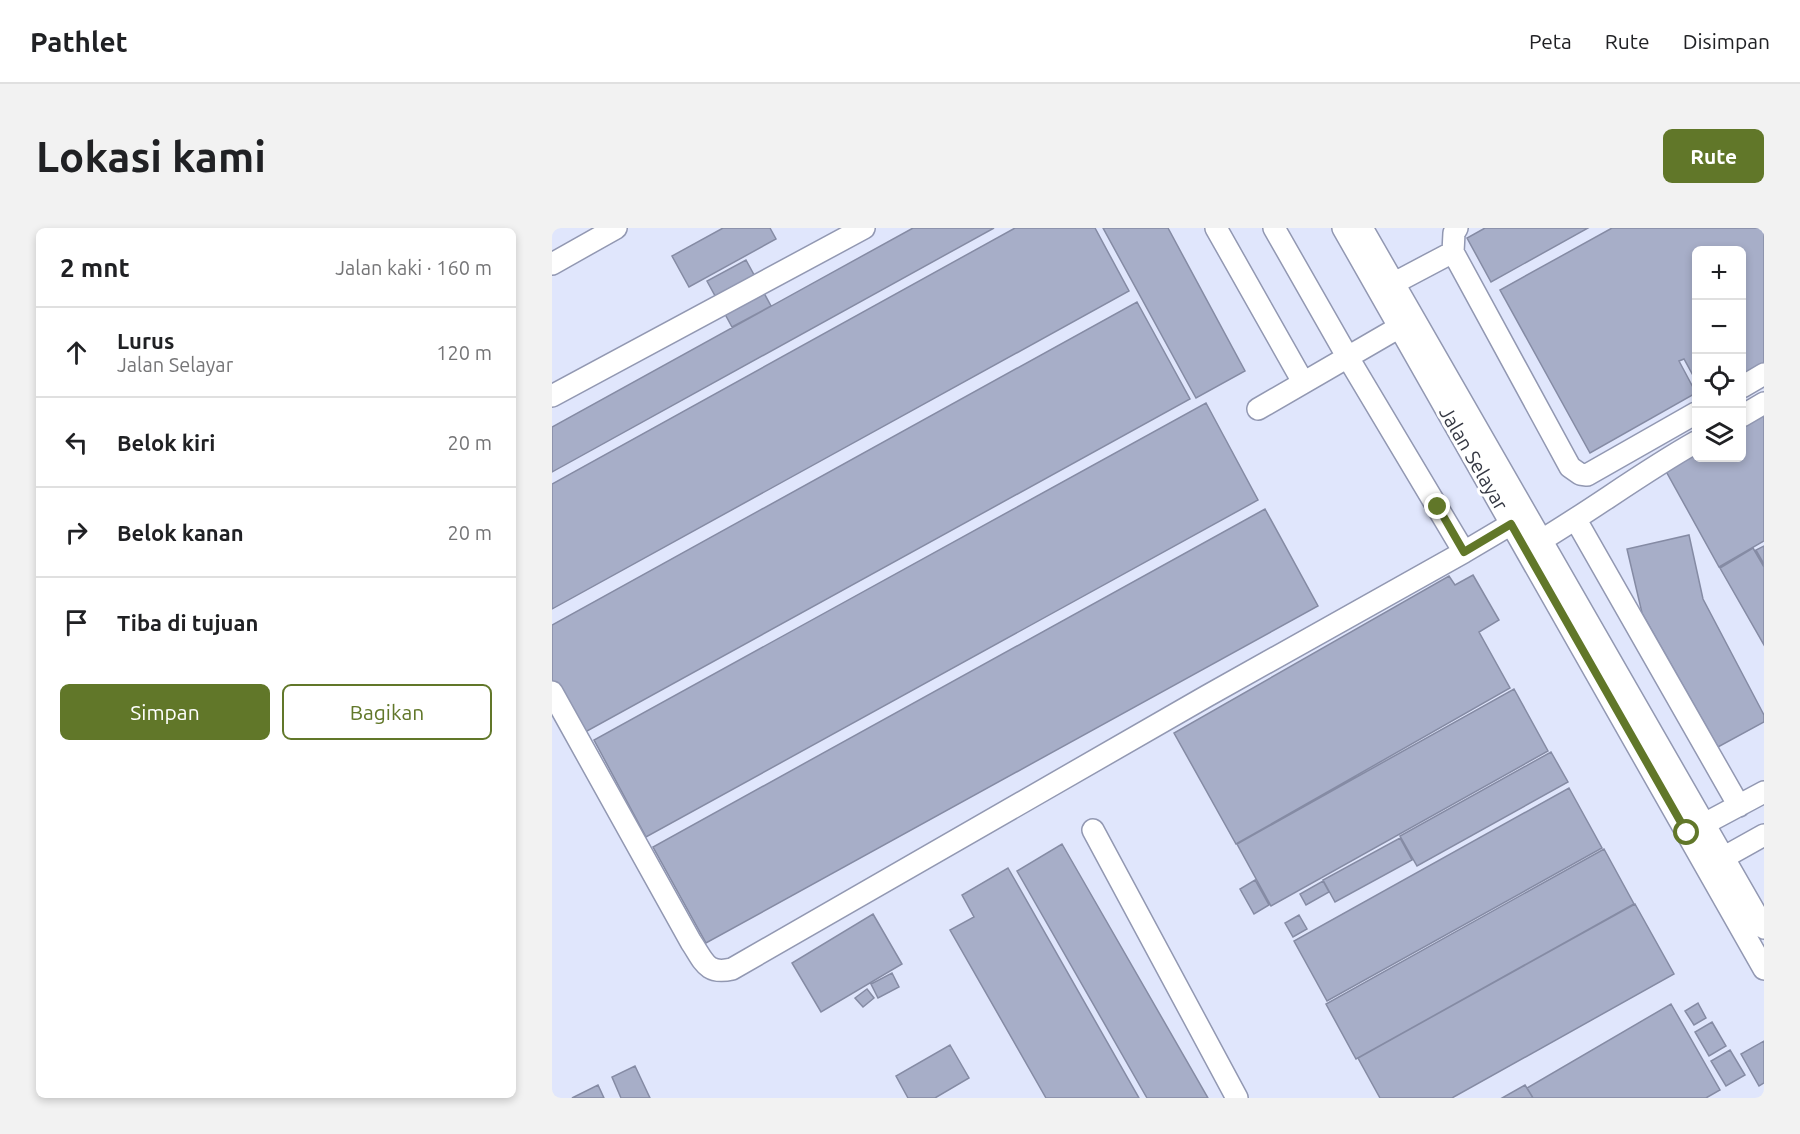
<!DOCTYPE html>
<html lang="id">
<meta charset="utf-8">
<style>
body{margin:0;font-family:Ubuntu,sans-serif;background:#f2f2f2;color:#202124}
.controls{position:absolute;right:18px;top:18px;display:grid;overflow:hidden;border-radius:9px;box-shadow:0 3px 9px #0003}
.controls button{width:54px;height:54px;display:grid;place-items:center;padding:0;border:0;border-bottom:2px solid #e0e0e0;background:#fff;color:#202124;font:30px sans-serif}
.stop{position:absolute;width:18px;height:18px;margin:-14px;border:4px solid #617729;border-radius:50%;background:#fff}
.stop.end{background:#617729;border-color:#fff;box-shadow:0 2px 6px #0008}
.list{margin:0;padding:0;list-style:none}
h2{display:flex;justify-content:space-between;align-items:center;height:78px;margin:0;padding:0 24px;font-size:26px}
h2 small{font-size:20px;font-weight:400;color:#757577}
.list li{display:grid;grid-template-columns:39px 1fr auto;gap:18px;align-items:center;box-sizing:border-box;height:90px;padding:0 24px;border-top:2px solid #e0e0e0}
.list b{display:block;font-size:22px;white-space:nowrap}
.list p{margin:0;font-size:20px;white-space:nowrap;color:#757577}
.list em{font-size:20px;font-style:normal;color:#757577}
.actions{display:flex;gap:12px;padding:18px 24px}
.actions a{flex:1;padding:14px 0;border:2px solid #617729;border-radius:9px;text-align:center;font-size:21px;color:#617729}
.actions .main{background:#617729;color:#fff}
.icon{flex:none;width:33px;height:33px;fill:none;stroke:currentColor;stroke-width:2;stroke-linecap:round;stroke-linejoin:round}
.map{position:relative;flex:none;width:1212px;height:870px;overflow:hidden;border-radius:9px}
header{display:flex;align-items:center;gap:36px;box-sizing:border-box;height:84px;padding:0 30px;background:#fff;border-bottom:2px solid #e0e0e0}
header strong{font-size:28px}
nav{display:flex;gap:33px;margin-inline-start:auto;font-size:21px}
.intro{display:flex;align-items:center;justify-content:space-between;box-sizing:border-box;height:144px;padding:0 36px}
h1{margin:0;font-size:42px}
.button{padding:15px 27px;border-radius:9px;background:#617729;color:#fff;font-size:21px;font-weight:700}
main{display:flex;gap:36px;padding:0 36px}
aside{flex:1;background:#fff;border-radius:9px;box-shadow:0 3px 9px #0003}
.map>svg:first-child{display:block}
.building{fill:#a7aec8;stroke:#858ba4;stroke-width:1.5}
.lines{fill:none;stroke-linecap:round;stroke-linejoin:round}
.minor-casing{stroke:#9298b2;stroke-width:24}
.minor{stroke:#fff;stroke-width:21}
.route{stroke:#617729;stroke-width:8}
.labels{text-anchor:middle;dominant-baseline:central;stroke-width:6;stroke-linejoin:round;paint-order:stroke}
.street-label{font-size:20px;fill:#363944;stroke:#fff}
</style>
<header>
<strong>Pathlet</strong>
<nav><a>Peta</a><a>Rute</a><a>Disimpan</a></nav>
</header>
<div class="intro"><h1>Lokasi kami</h1><a class="button">Rute</a></div>
<main>
<aside>
<h2>2 mnt<small>Jalan kaki · 160 m</small></h2>
<ul class="list">
<li><svg class="icon" aria-label="ahead" viewBox="0 0 24 24"><path d="M12 20V5M6 11l6-6 6 6"/></svg><div><b>Lurus</b><p>Jalan Selayar</p></div><em>120 m</em></li>
<li><svg class="icon" aria-label="left" viewBox="0 0 24 24"><path d="M17 20v-9H6M10 6l-5 5 5 5"/></svg><div><b>Belok kiri</b></div><em>20 m</em></li>
<li><svg class="icon" aria-label="right" viewBox="0 0 24 24"><path d="M7 20v-9h11M14 6l5 5-5 5"/></svg><div><b>Belok kanan</b></div><em>20 m</em></li>
<li><svg class="icon" aria-label="arrive" viewBox="0 0 24 24"><path d="M6 21V4h12l-3 4 3 4H6"/></svg><div><b>Tiba di tujuan</b></div></li>
</ul>
<div class="actions"><a class="main">Simpan</a><a>Bagikan</a></div>
</aside>
<div class="map">
<svg width="1212" height="870" viewBox="0 0 1212 870">
<rect width="100%" height="100%" fill="#e0e6fc"/>
<path class="building" d="M171,0H218L224,11L137,59L120,28Z
M361,0H442L0,244V199Z
M463,0H543L577,63L0,381V256Z
M551,0H616L693,143L644,170Z
M933,0H1036L939,54L915,10Z
M1060,0H1212V142L1190,155V22H1144V153L1132,131L1127,133L1144,165L1038,225L948,62Z
M194,32L219,78L180,99L155,53Z
M585,74L638,171L26,508L0,460V397Z
M654,175L706,272L94,609L42,512Z
M1212,179V313L1167,339L1110,236L1144,217V230H1190V191Z
M713,281L766,378L154,715L101,619Z
M1137,307L1151,371L1212,487V494L1166,519L1090,385L1075,321Z
M1212,318V336L1204,322Z
M1201,320L1212,339V417L1168,340Z
M921,347L947,392L927,404L958,460L684,616L622,505L897,348L903,357Z
M962,461L996,523L719,678L685,616Z
M999,524L1016,554L865,638L848,608Z
M1017,560L1050,620L775,773L742,713Z
M848,610L860,632L783,674L771,652Z
M510,616L656,870H595L465,643Z
M1052,621L1082,676L804,831L774,776Z
M456,640L587,870H494L398,702L422,689L410,667Z
M703,652L717,677L702,686L688,661Z
M771,653L777,664L754,677L748,666Z
M1083,676L1122,746L900,870H828L806,830Z
M321,686L350,736L269,784L240,735Z
M747,687L755,701L741,709L733,695Z
M340,745L347,759L326,770L319,756Z
M315,761L322,770L311,779L303,770Z
M1146,775L1154,790L1142,797L1133,783Z
M1119,776L1168,862L1154,870H981L975,860Z
M1160,794L1174,818L1157,828L1143,804Z
M1212,813V855L1207,858L1189,826Z
M398,817L417,850L383,870H356L344,848Z
M1178,822L1193,847L1174,858L1159,833Z
M83,838L98,870H69L60,849Z
M46,857L52,870H20Z
M973,857L981,870H950Z"/>
<g class="lines">
<g class="minor-casing">
<path id="minor" d="M664,0L751,154
M791,0L1212,741
M810,0L1212,700
M901,24L1018,239L1028,246L1035,247L1144,185
M0,36L64,0
M831,61L901,24L902,5L905,0
M1190,159L1212,146
M0,168L312,0
M706,181L858,93
M1190,188L1212,175
M1024,292L1187,578
M978,319C1035,286 1087,246 1144,214
M912,324L971,289
M0,464L139,714C152,733 154,747 180,741L655,468L912,324L795,128L722,0
M541,602L685,870
M1141,602L1212,564
M1160,636L1212,607"/>
</g>
<use href="#minor" class="minor"/>
</g>
<g class="lines">
<path class="route" d="M886,279L912,324L959,296L1135,605"/>
</g>
<g class="labels">
<g class="street-label">
<text transform="translate(922 230) rotate(60)">Jalan Selayar</text>
</g>
</g>
</svg>
<div class="controls">
<button>+</button>
<button>−</button>
<button><svg class="icon" aria-label="locate" viewBox="0 0 24 24"><circle cx="12" cy="12" r="6"/><path d="M12 2v4M12 18v4M2 12h4M18 12h4"/></svg></button>
<button><svg class="icon" aria-label="layers" viewBox="0 0 24 24"><path d="M12 4l9 5-9 5-9-5zM3 14l9 5 9-5"/></svg></button>
</div>
<div class="stop" style="left:1135px;top:605px"></div>
<div class="stop end" style="left:886px;top:279px"></div>
</div>
</main>
